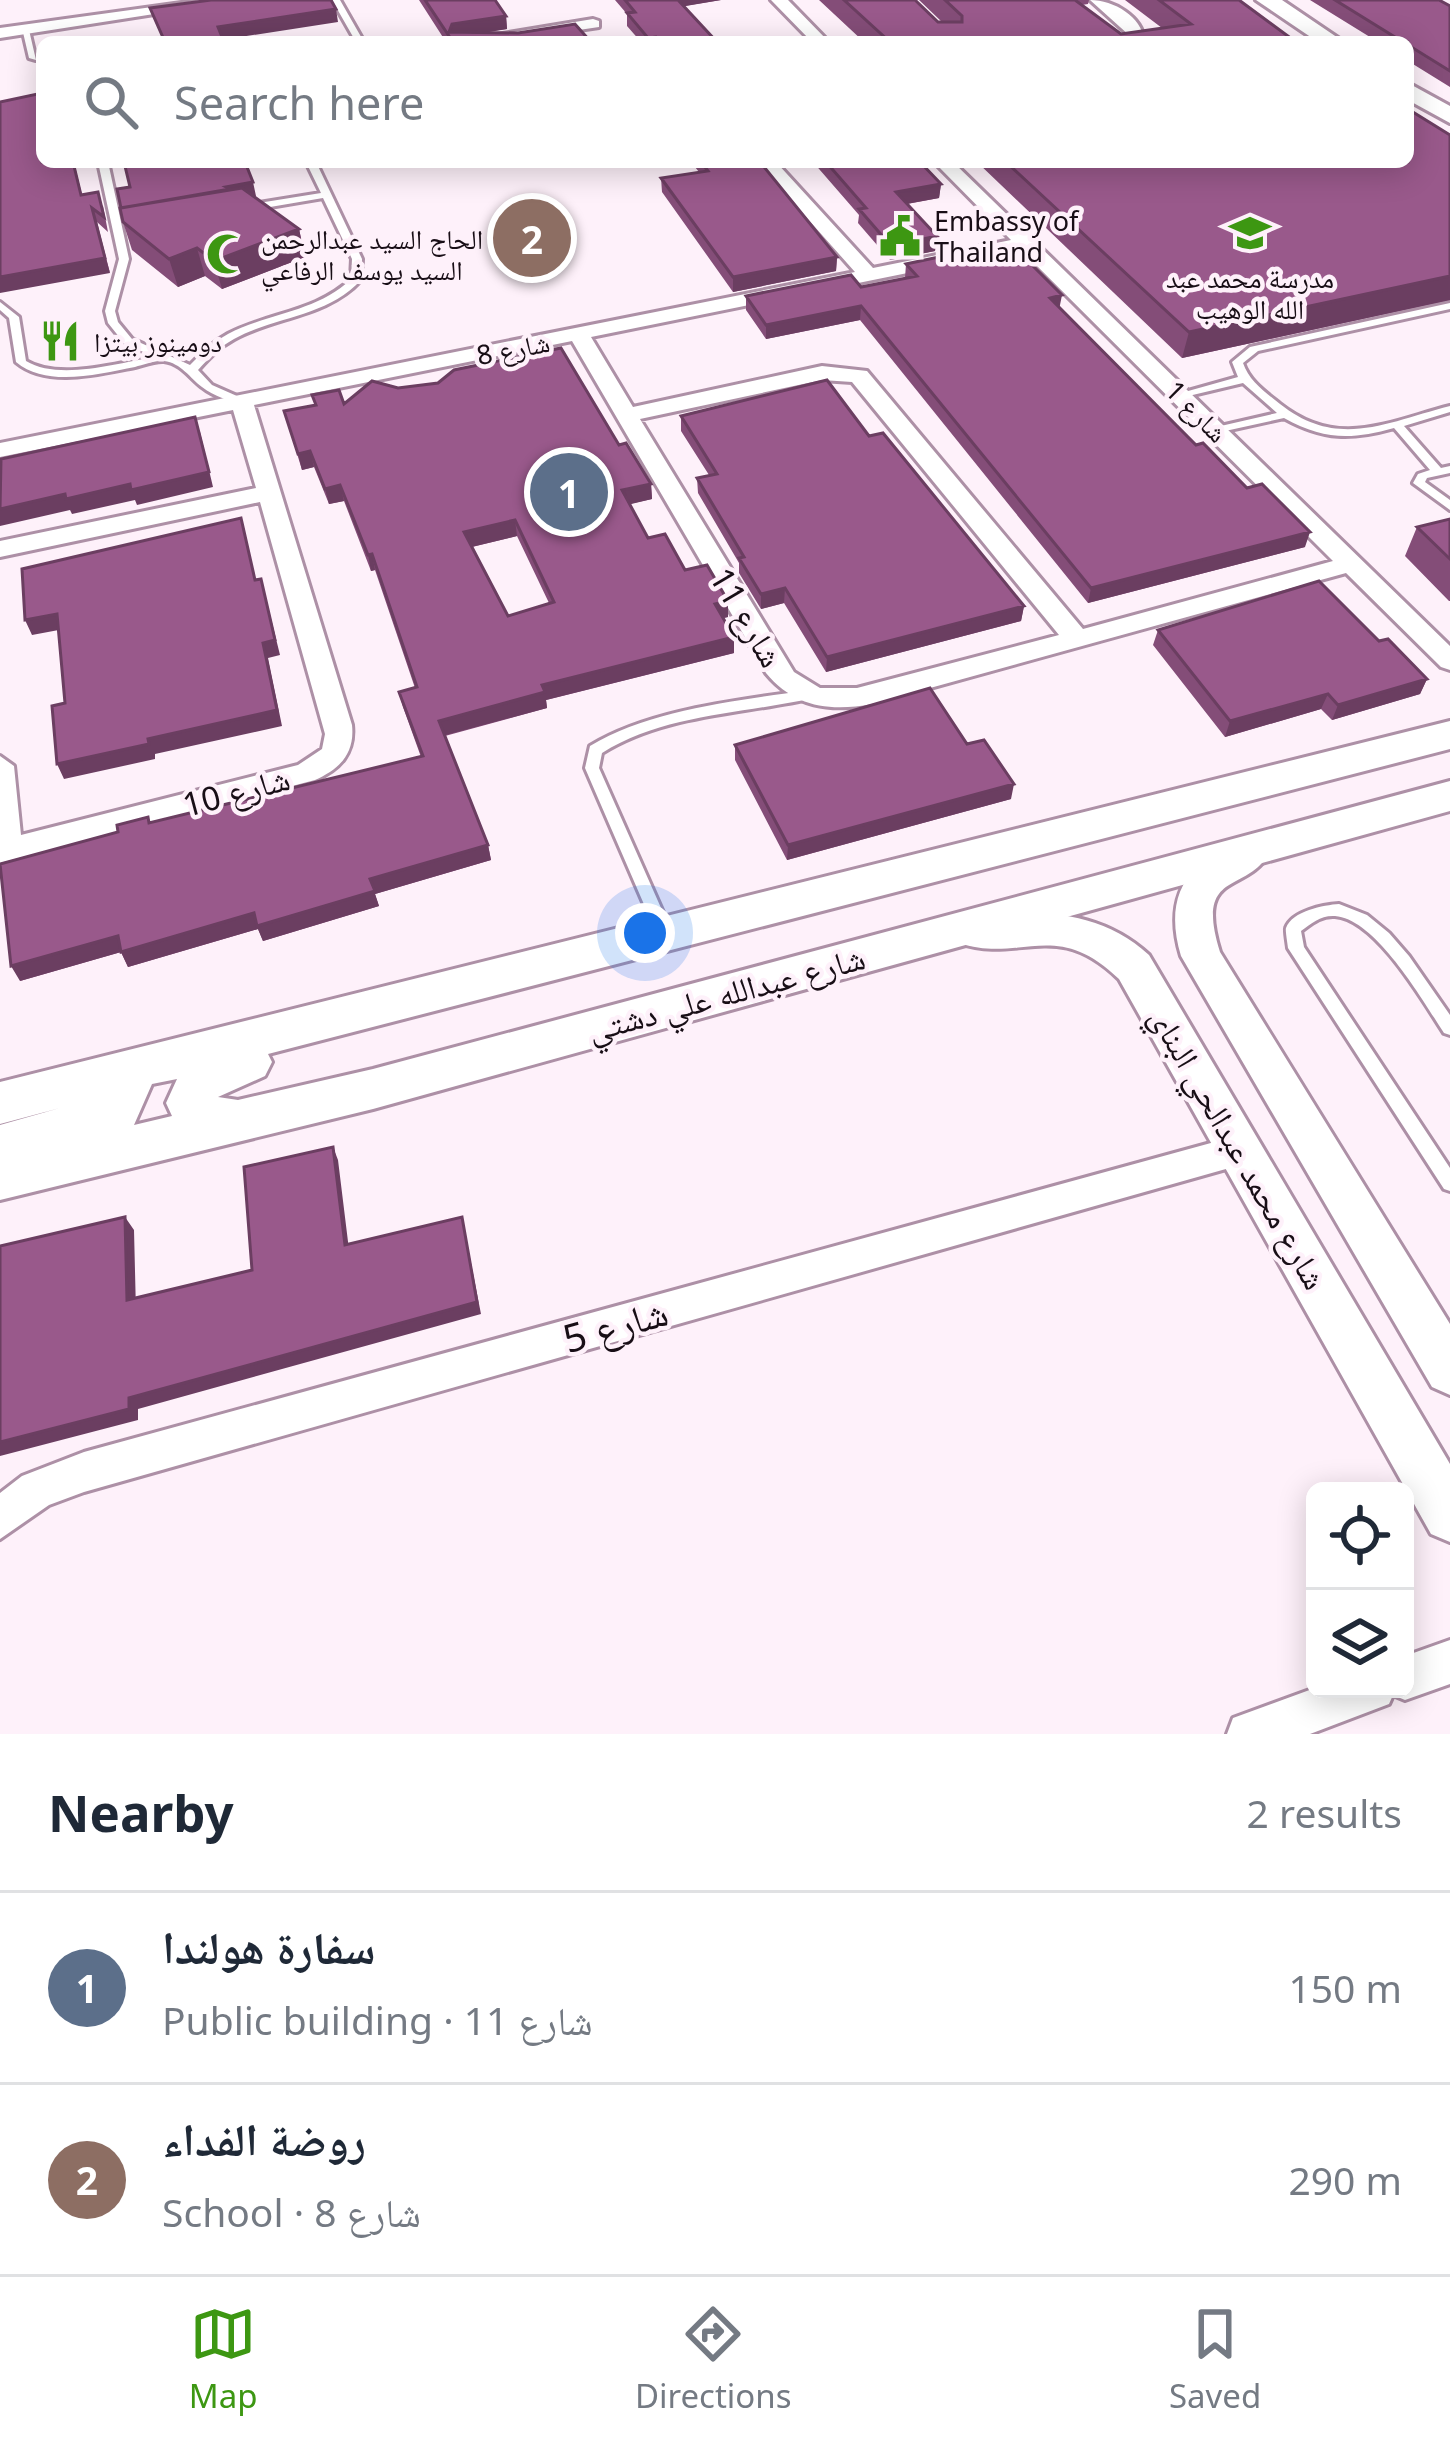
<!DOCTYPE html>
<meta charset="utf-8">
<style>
body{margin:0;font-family:"Noto Sans","Noto Naskh Arabic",sans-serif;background:#f6f6f7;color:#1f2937}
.controls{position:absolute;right:36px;bottom:36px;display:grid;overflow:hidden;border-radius:18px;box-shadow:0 6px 30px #0003}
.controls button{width:108px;height:108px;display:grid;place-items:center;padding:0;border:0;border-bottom:3px solid #e0e1e3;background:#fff;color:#1f2937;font:60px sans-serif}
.you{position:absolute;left:645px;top:933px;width:42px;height:42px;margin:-30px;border:9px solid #fff;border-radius:50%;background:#1a73e8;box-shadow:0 0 0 18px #1a73e833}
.badge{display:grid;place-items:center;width:78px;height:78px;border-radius:50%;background:#3d9712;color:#fff;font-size:39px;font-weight:700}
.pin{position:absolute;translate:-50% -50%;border:6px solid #fff;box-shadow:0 3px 12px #0006}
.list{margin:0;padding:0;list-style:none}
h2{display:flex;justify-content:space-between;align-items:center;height:156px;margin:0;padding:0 48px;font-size:51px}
h2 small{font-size:39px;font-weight:400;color:#747a83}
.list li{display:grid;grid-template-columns:78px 1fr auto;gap:36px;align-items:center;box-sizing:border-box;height:192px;padding:0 48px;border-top:3px solid #e0e1e3}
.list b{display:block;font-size:45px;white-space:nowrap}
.list p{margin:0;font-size:39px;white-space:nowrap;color:#747a83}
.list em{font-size:39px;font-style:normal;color:#747a83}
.icon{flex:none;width:66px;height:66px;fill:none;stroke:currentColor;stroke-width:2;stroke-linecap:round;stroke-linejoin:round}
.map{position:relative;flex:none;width:1450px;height:1734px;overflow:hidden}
.search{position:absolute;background:#fff;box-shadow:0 6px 30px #0003;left:36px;right:36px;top:36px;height:132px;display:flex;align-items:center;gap:30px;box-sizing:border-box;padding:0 42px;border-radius:18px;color:#747a83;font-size:45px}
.sheet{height:540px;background:#fff}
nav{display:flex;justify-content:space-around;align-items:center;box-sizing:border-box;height:168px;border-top:3px solid #e0e1e3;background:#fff;font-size:33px;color:#747a83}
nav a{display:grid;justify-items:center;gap:6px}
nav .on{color:#3d9712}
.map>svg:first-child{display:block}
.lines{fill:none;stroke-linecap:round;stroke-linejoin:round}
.service-casing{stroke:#ad90a6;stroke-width:6}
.minor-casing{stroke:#ad90a6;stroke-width:6}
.tertiary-casing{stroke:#ad90a6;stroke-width:6}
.secondary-casing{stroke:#ad90a6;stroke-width:6}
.service{fill:#fff;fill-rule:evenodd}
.minor{fill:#fff;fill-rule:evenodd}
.tertiary{fill:#fff;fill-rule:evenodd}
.secondary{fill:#fff;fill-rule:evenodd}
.wall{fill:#844d78;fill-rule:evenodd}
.shaded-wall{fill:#6b3e61}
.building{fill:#99598b;stroke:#6b3e61;stroke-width:3;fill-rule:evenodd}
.labels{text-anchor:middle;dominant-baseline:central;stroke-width:9;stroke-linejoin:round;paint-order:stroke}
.far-poi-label{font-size:27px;fill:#180e16;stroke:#fef1fa;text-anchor:start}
.far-street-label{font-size:27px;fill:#180e16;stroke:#fef1fa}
.street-label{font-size:33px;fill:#180e16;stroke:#fef1fa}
.near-street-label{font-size:39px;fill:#180e16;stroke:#fef1fa}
</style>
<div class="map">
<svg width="1450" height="1734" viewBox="0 0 1450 1734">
<rect width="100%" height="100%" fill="#fef1fa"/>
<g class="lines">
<g class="service-casing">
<path id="service" d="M332,0H340L364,42H356Z
M22,28L29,30L36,60L29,58Z
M98,162H108L129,259L115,311L118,322L132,339L190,365C202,353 213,342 228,334C268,313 317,312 351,279L352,259L323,198L246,211L241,208L246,205L321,193L306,162H316L362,259L361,280C327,317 276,316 234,339C219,347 209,358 198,370L212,385L246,400V404C233,403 213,396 202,387C190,378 181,363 164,361C156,360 143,365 135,367C98,374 47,388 16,362L9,318L0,310V302L19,317L26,361C59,381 118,363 154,357L124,343L108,323L105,311L119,259Z
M1450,303V309L1258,351L1243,363C1249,381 1265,392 1280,404C1338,450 1387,422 1450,406V412L1404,426L1441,468L1450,466V473L1427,478L1425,482L1450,500V510L1413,483L1418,474L1430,470L1394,428C1351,440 1324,440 1284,418L1216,433L1212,432V428L1277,413L1243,383L1180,398L1174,395L1238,377L1232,362L1250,347Z
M808,690L815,695L813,698C743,714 664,714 602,753L599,768L673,935L671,939H659L585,768L590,746C651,709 738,701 808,690Z
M1339,904L1367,915L1389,933L1409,956L1450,1015V1035L1444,1033C1423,1001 1376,919 1335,916C1321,915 1312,923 1301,931L1304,947L1450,1168V1191L1444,1189L1288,948C1288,946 1285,930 1286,928C1292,911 1324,905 1339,904Z"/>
</g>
<g class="minor-casing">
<path id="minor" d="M203,0H244L0,38V28Z
M771,0H788L829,42H812Z
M1090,0C1114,0 1142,17 1144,40L1125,42L1130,36Z
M593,19L599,21V27L497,42H454Z
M757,162H776L873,268L1011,240L934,162H953L1450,646V670L1441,667L1346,573L872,704C830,712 794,707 766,673L572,341L254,405L352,725C355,753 340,769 315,780L0,863V756L14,766L21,835L298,765L322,749L325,734L260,502L0,557V541L256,488L233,410L0,457V443L855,272ZM1021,250L1333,561L1083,629L867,371L822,366L633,407L591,337ZM822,380L852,382L1059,635L857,688H820L794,672L640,419Z
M1240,1135L1252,1139L1257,1150L1252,1161L1240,1165L84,1492L49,1505L0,1539V1493L22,1476L84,1452Z
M1450,1640V1684L1405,1700L1393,1695L1389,1704L1310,1734H1227L1233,1718L1315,1688L1405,1689V1656Z"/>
</g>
<g class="tertiary-casing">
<path id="tertiary" d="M1250,838L1264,843L1269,853C1247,894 1194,869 1220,952L1450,1324V1395L1432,1387L1181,956C1162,893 1190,857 1250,838Z
M1016,912C1066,912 1111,920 1149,955L1450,1464V1542L1431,1534L1119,979C1055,917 1021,964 959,943L953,932L959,921Z"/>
</g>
<g class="secondary-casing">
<path id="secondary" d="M1256,0H1282L1344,42H1318Z
M1408,83L1450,106V123L1408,100Z
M1450,721V749L268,1054L272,1062L265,1076L218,1097L238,1100L373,1069L1450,781V811L373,1109L0,1200V1125L60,1108L0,1124V1082ZM177,1079L166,1103L172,1116L134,1125L152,1084Z"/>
</g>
<use href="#service" class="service"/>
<use href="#minor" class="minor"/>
<use href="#tertiary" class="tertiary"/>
<use href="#secondary" class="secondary"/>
</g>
<path class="wall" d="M419,0H495L506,16L507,29L485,32L591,42H446Z
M615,0H721L684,6L717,42H641L627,26V14Z
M819,0H915L938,22H942L919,0H1089L1088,4L1082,5L1121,34L1162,28L1125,0H1239L1296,42H864Z
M1310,0H1439L1450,6V87L1408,61V42H1378Z
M1450,135V300L1182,358L977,162H1408Z
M42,162H74L82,195L103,206L108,232L97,222L110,273Z
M691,162H760L837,257L836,271L733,292L662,192L661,178L699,172Z
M813,162H920L941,184L939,198L907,204L937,236L935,251L890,260L858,223L859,215Z
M256,196L254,197L299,229L305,257L222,289L205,276L178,287L132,250L123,222L121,208Z
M961,263L1060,308L1196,445L1305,547L1088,603L860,320L766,339L746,310V296L861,287L905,278L906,264Z
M344,404L619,445L651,484L652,499L629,504L648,538L685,570L728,601V617L723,618L734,653L546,700L547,708L445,736L488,845L491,860L375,894L379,906L263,941L258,929L128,967L121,952L20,981L118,832L421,757L403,707L399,692L415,688L375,570L371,571L344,501L329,504L314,467L302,470L284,411ZM517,536L549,603L508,616L472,547Z
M681,416L1024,606L1021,621L826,672L784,603L761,609L739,573V563L698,493L697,478L709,475L681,431Z
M1450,519V601H1449L1405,556L1417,527Z
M1158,630L1379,641L1427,679L1420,694L1332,720L1321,709L1225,737L1153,645Z
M967,744L1011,799L787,860L735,760V745Z"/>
<path class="shaded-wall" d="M674,0H721L674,8Z
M336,9L338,22L221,40L218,27Z
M506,16L507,29L453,38L449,32L452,24Z
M253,182L256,196L233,200L226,187Z
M941,184L939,198L895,206L896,192Z
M92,208L110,273L0,293V277Z
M299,229L305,257L222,289L214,261Z
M937,236L935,251L890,260L891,246Z
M197,248L205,276L178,287L169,259Z
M837,257L836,271L733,292V277Z
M1450,276V300L1182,358L1189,332Z
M1062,295L1059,310L1050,298Z
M861,306L860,320L766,339V325Z
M200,432L213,487L137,505L135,500L72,514L70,510L0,526V509Z
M310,451L314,467L302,470L298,454Z
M651,484L652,499L623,506L622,490Z
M340,485L344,501L329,504L325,489Z
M515,520L517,536L467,548L464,532Z
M1310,532L1305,547L1088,603L1091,588Z
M372,554L375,570L371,571L368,555Z
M785,588L784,603L761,609V594Z
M265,594L280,655L268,658L282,726L155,754V759L64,779L57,764L148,739L263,643Z
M728,601V617L715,620V604Z
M1024,606L1021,621L826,672L827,657Z
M57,614L64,629L32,635L25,620Z
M734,637V653L546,700L547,708L442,736L439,721L542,685Z
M1427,679L1420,694L1332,720L1338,705Z
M1328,694L1321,709L1225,737L1230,721Z
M1014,784L1011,799L787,860L788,845Z
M488,845L491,860L375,894L379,906L263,941L258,929L128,967L121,952L20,981L11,966L118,936L370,879Z
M333,1147L338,1160L350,1258L345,1245Z
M125,1217L134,1230L136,1312L127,1300Z
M462,1217L481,1314L138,1409V1420L0,1456V1442L129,1398Z"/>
<path class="building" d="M211,0H331L336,9L218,27L224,42H165L150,8Z
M425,0H495L506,16L452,24L449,32L518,33L575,24L591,42H453Z
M625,0H678L717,42H660L656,37L648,38L627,13L635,12Z
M844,0H915L938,22H962V16L945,0H1075L1121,34L1191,24L1159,0H1239L1296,42H890Z
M1335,0H1439L1450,6V71L1408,45V42H1403Z
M42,93V162H73L81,195L98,192L104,217L92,208L105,258L0,277V102Z
M1408,109L1450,135V276L1189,332L1006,162H1408Z
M124,162H245L253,182L226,187L230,189L121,208L117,189L130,187Z
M701,162H760L837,257L733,277L661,178L708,171Z
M826,162H920L941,184L896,192L937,236L891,246L859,209L866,208Z
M242,188L299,229L214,261L197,248L169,259L123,222L120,208Z
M1019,252L1062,295L1050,298L1196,445L1203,443L1247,488L1262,484L1310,532L1091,588L861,306L766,325L746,296L851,275L861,287L917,276L906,264L953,254L961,263Z
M561,348L619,445L626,443L651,484L622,490L648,538L665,534L685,570L707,565L728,601L715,604L734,637L542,685L545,692L439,721L488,845L370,879L375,891L257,926L254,913L121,952L118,936L11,966L0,864L118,832L117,825L148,817L149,823L423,756L399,692L417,687L372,554L368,555L340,485L325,489L310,451L298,454L284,411L316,405L312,395L339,390L344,404L372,381L398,388L438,383L454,370ZM515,520L554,602L508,616L464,532Z
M827,380L869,436L883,433L1024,606L827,657L785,588L761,594L739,558L744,557L697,478L717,474L681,416Z
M195,417L209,472L131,490L130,484L66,499L65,494L0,509L1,459Z
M241,518L255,580L261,579L275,640L263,643L277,710L148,739L149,744L57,764L52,706L65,703L57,614L25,620L22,569Z
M1450,519V559L1417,527Z
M1319,581L1379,641L1388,639L1427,679L1338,705L1328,694L1230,721L1158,630Z
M930,688L967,744L984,740L1014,784L788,845L735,745Z
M333,1147L345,1245L462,1217L477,1302L129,1398V1409L0,1442V1246L125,1217L127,1300L252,1270L244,1167Z"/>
<defs>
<g id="school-bare" transform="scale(3.24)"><path d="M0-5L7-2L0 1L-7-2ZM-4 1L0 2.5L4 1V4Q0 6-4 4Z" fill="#3d9712" stroke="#fef1fa" stroke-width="2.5" paint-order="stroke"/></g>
<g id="civic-bare" transform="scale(3.24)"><path d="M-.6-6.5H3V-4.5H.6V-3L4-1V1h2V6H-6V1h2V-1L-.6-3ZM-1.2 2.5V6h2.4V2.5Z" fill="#3d9712" stroke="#fef1fa" stroke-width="2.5" paint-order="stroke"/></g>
<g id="mosque-bare" transform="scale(3.24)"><path d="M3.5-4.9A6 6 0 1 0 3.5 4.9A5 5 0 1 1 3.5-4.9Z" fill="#3d9712" stroke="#fef1fa" stroke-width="2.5" paint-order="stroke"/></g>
<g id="restaurant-bare" transform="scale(3.24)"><path d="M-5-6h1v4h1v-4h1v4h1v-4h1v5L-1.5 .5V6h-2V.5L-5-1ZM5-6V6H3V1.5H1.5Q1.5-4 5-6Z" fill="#3d9712" stroke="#fef1fa" stroke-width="2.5" paint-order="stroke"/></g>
</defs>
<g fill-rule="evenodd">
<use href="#school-bare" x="1250" y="233"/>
<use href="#civic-bare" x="900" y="236"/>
<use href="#mosque-bare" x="227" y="254"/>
<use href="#restaurant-bare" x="60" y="341"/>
</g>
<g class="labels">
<g class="far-poi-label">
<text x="934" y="220">Embassy of<tspan x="934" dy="31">Thailand</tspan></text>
<text x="261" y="238">الحاج السيد عبدالرحمن<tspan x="261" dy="31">السيد يوسف الرفاعي</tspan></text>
<text x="1250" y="277" text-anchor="middle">مدرسة محمد عبد<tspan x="1250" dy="31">الله الوهيب</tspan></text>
<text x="94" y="341">دومينوز بيتزا</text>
</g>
<g class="far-street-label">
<text transform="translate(513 348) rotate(-11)">شارع 8</text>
<text transform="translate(1197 411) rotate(45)">شارع 1</text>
</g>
<g class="street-label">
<text transform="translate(747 617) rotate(59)">شارع 11</text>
<text transform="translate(236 791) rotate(-15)">شارع 10</text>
<text transform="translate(726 993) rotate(-15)">شارع عبدالله علي دشتي</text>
<text transform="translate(1239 1148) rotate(60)">شارع محمد عبدالحي البناي</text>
</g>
<g class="near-street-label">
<text transform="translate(615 1324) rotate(-16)">شارع 5</text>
</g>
</g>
</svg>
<div class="controls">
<button><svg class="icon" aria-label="locate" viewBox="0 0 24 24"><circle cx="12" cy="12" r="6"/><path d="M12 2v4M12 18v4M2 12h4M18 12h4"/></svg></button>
<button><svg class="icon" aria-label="layers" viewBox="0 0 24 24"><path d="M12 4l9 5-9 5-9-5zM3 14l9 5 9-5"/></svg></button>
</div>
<div class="you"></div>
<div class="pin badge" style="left:569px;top:492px;background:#5c6f8a">1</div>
<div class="pin badge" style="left:532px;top:238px;background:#8d6e63">2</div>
<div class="search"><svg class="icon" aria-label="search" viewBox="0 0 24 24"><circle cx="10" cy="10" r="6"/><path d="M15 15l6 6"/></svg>Search here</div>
</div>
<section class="sheet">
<h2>Nearby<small>2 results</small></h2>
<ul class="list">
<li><span class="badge" style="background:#5c6f8a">1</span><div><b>سفارة هولندا</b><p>Public building · شارع 11</p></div><em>150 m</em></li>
<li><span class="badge" style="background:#8d6e63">2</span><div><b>روضة الفداء</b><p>School · شارع 8</p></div><em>290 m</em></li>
</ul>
</section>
<nav>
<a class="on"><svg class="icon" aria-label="map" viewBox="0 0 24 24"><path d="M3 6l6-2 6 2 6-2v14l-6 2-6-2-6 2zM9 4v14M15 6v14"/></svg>Map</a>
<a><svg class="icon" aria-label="directions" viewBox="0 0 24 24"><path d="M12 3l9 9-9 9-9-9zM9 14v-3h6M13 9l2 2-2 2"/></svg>Directions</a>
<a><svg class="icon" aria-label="saved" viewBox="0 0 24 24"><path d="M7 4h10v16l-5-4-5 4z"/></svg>Saved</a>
</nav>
